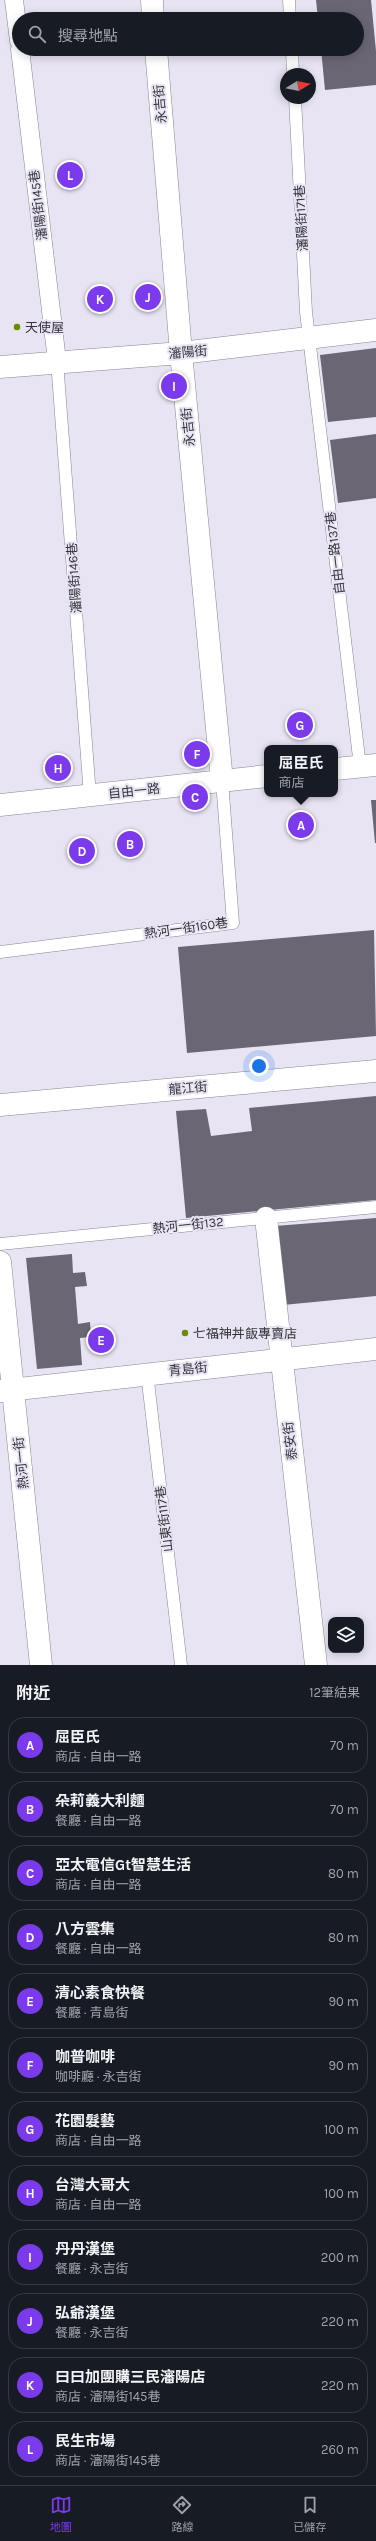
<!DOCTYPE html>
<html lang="zh-TW">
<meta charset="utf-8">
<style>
body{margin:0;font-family:Karla,"Noto Sans TC",sans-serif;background:#20242c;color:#f1f3f6}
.controls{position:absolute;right:12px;bottom:12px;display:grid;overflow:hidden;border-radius:8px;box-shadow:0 2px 10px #0003}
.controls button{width:36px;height:36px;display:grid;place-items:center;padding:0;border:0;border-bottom:1px solid #363941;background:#171b24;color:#f1f3f6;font:20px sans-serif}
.compass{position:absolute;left:280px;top:68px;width:36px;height:36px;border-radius:50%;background:#171b24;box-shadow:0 2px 10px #0003;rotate:80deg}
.you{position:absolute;left:259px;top:1066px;width:14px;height:14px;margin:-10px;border:3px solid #fff;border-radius:50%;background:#1a73e8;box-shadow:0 0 0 6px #1a73e833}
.badge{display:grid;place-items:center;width:26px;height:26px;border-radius:50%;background:#7c3aed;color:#fff;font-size:13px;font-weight:700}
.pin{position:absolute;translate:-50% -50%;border:2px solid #fff;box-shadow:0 1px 4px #0006}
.popup{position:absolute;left:264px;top:745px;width:74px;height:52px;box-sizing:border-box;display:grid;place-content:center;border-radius:8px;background:#171b24;filter:drop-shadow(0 1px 3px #0005);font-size:13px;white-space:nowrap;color:#9ea1a6}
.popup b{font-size:15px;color:#f1f3f6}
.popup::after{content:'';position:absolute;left:50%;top:100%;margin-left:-8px;border:8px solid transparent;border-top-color:#171b24}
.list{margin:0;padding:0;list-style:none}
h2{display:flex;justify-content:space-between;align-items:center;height:52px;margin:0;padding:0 16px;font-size:17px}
h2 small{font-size:13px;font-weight:400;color:#9ea1a6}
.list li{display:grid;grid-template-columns:26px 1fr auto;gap:12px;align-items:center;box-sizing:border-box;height:56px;margin:0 8px 8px;padding:0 8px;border:1px solid #363941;border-radius:16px}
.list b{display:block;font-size:15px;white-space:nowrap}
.list p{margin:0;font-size:13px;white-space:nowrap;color:#9ea1a6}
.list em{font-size:13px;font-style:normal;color:#9ea1a6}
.icon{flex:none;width:22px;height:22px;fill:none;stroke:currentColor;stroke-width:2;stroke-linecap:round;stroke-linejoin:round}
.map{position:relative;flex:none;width:376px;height:1665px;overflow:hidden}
.search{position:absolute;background:#171b24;box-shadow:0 2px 10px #0003;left:12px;right:12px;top:12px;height:44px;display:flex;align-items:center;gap:10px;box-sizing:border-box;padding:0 14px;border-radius:22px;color:#9ea1a6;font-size:15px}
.sheet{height:820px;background:#171b24}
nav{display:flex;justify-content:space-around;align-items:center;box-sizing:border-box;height:56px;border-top:1px solid #363941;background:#171b24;font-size:11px;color:#9ea1a6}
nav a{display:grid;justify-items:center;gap:2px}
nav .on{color:#7c3aed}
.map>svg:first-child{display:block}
.building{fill:#6a6673}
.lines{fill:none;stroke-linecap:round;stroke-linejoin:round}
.service-casing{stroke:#878491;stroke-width:13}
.pedestrian-casing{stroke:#878491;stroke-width:19}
.minor-casing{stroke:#878491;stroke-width:23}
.tertiary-casing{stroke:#878491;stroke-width:23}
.service{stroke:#fff;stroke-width:12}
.pedestrian{stroke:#fff;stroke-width:18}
.minor{stroke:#fff;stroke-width:22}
.tertiary{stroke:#fff;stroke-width:22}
.poi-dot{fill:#6b8a07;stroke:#e8e4f3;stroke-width:1.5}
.labels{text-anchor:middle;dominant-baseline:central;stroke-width:4;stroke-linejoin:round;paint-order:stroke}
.street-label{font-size:13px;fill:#35343a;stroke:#e8e4f3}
.poi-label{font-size:13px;fill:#35343a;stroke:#e8e4f3;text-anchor:start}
</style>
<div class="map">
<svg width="376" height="1665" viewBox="0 0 376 1665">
<rect width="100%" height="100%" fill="#e8e4f3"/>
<path class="building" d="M316,0H371L376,51V85L325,90L321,49H357V19H318Z
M376,348V417L328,422L320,355Z
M376,434V498L338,503L330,440Z
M371,800H376V843H375Z
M374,930L376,1036L187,1053L178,947Z
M376,1096V1200L186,1218L176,1111L206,1109L211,1136L252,1131L249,1108Z
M376,1218V1296L283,1305L275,1226Z
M72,1254L73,1273L85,1272L87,1286L75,1287L78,1324L90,1322L91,1337L80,1338L82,1365L37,1369L26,1258Z"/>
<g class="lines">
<g class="service-casing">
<path id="service" d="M289,0L290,19
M292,49L293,74
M295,98L306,312L360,766
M57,361L90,796
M0,952L233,923L222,781
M0,1244L376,1207
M147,1373L181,1665"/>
</g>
<g class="pedestrian-casing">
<path id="pedestrian" d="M14,0L19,41
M20,49L57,361"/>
</g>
<g class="minor-casing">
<path id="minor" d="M152,0L153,19
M156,49L181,353L222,781
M0,367L181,353L376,330
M0,1105L376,1071
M266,1218L316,1665
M0,1262L41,1665
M0,1391L376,1349"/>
</g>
<g class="tertiary-casing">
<path id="tertiary" d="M335,769L376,765
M0,805L267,776"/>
</g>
<use href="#service" class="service"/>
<use href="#pedestrian" class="pedestrian"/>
<use href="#minor" class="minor"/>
<use href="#tertiary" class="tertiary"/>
</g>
<g class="poi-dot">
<circle cx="17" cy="327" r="4"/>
<circle cx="185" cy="1333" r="4"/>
</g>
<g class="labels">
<g class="street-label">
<text transform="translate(160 104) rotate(-95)">永吉街</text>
<text transform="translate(38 205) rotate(-97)">瀋陽街145巷</text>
<text transform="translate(301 218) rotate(-93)">瀋陽街171巷</text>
<text transform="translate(188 352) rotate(-5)">瀋陽街</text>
<text transform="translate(188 427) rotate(-96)">永吉街</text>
<text transform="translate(335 553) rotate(-97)">自由一路137巷</text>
<text transform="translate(74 578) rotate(-94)">瀋陽街146巷</text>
<text transform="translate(134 791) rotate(-6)">自由一路</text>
<text transform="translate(186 928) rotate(-8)">熱河一街160巷</text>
<text transform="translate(188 1088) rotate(-5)">龍江街</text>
<text transform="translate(188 1225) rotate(-6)">熱河一街132</text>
<text transform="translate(188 1369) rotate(-6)">青島街</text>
<text transform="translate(290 1441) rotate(-97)">泰安街</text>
<text transform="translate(21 1463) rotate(-96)">熱河一街</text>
<text transform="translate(164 1519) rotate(-97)">山東街117巷</text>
</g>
<g class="poi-label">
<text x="25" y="327">天使屋</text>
<text x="193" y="1333">七福神丼飯專賣店</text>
</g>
</g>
</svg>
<div class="controls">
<button><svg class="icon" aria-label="layers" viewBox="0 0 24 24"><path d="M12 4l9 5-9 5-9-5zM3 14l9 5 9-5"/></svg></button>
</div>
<svg class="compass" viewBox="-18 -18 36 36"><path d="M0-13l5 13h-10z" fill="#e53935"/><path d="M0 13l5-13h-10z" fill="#9ea1a6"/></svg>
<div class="you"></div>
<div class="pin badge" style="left:301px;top:825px">A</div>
<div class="popup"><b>屈臣氏</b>商店</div>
<div class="pin badge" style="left:130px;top:844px">B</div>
<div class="pin badge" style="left:195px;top:797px">C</div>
<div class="pin badge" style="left:82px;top:851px">D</div>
<div class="pin badge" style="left:101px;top:1340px">E</div>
<div class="pin badge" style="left:197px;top:754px">F</div>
<div class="pin badge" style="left:300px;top:725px">G</div>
<div class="pin badge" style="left:58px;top:768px">H</div>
<div class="pin badge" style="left:174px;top:386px">I</div>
<div class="pin badge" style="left:148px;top:297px">J</div>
<div class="pin badge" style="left:100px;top:299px">K</div>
<div class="pin badge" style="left:70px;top:175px">L</div>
<div class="search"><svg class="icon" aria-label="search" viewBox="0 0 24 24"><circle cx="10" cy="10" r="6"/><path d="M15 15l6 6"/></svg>搜尋地點</div>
</div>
<section class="sheet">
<h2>附近<small>12筆結果</small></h2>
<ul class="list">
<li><span class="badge">A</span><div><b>屈臣氏</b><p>商店 · 自由一路</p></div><em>70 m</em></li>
<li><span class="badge">B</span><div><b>朵莉義大利麵</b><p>餐廳 · 自由一路</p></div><em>70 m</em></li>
<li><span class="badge">C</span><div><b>亞太電信Gt智慧生活</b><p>商店 · 自由一路</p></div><em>80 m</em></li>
<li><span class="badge">D</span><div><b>八方雲集</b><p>餐廳 · 自由一路</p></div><em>80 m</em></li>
<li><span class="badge">E</span><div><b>清心素食快餐</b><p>餐廳 · 青島街</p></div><em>90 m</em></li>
<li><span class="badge">F</span><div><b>咖普咖啡</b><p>咖啡廳 · 永吉街</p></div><em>90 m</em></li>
<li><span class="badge">G</span><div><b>花園髮藝</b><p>商店 · 自由一路</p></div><em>100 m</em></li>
<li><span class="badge">H</span><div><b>台灣大哥大</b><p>商店 · 自由一路</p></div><em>100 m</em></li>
<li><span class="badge">I</span><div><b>丹丹漢堡</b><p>餐廳 · 永吉街</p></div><em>200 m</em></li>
<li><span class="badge">J</span><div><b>弘爺漢堡</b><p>餐廳 · 永吉街</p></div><em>220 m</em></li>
<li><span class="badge">K</span><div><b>曰曰加團購三民瀋陽店</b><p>商店 · 瀋陽街145巷</p></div><em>220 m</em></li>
<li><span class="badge">L</span><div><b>民生市場</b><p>商店 · 瀋陽街145巷</p></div><em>260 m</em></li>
</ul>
</section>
<nav>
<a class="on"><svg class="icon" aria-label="map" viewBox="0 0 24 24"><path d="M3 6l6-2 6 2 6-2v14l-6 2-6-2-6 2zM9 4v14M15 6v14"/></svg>地圖</a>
<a><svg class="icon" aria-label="directions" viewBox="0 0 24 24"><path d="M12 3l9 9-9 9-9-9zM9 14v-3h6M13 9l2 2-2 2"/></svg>路線</a>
<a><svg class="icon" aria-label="saved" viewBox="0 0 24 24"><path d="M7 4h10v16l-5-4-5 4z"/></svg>已儲存</a>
</nav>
